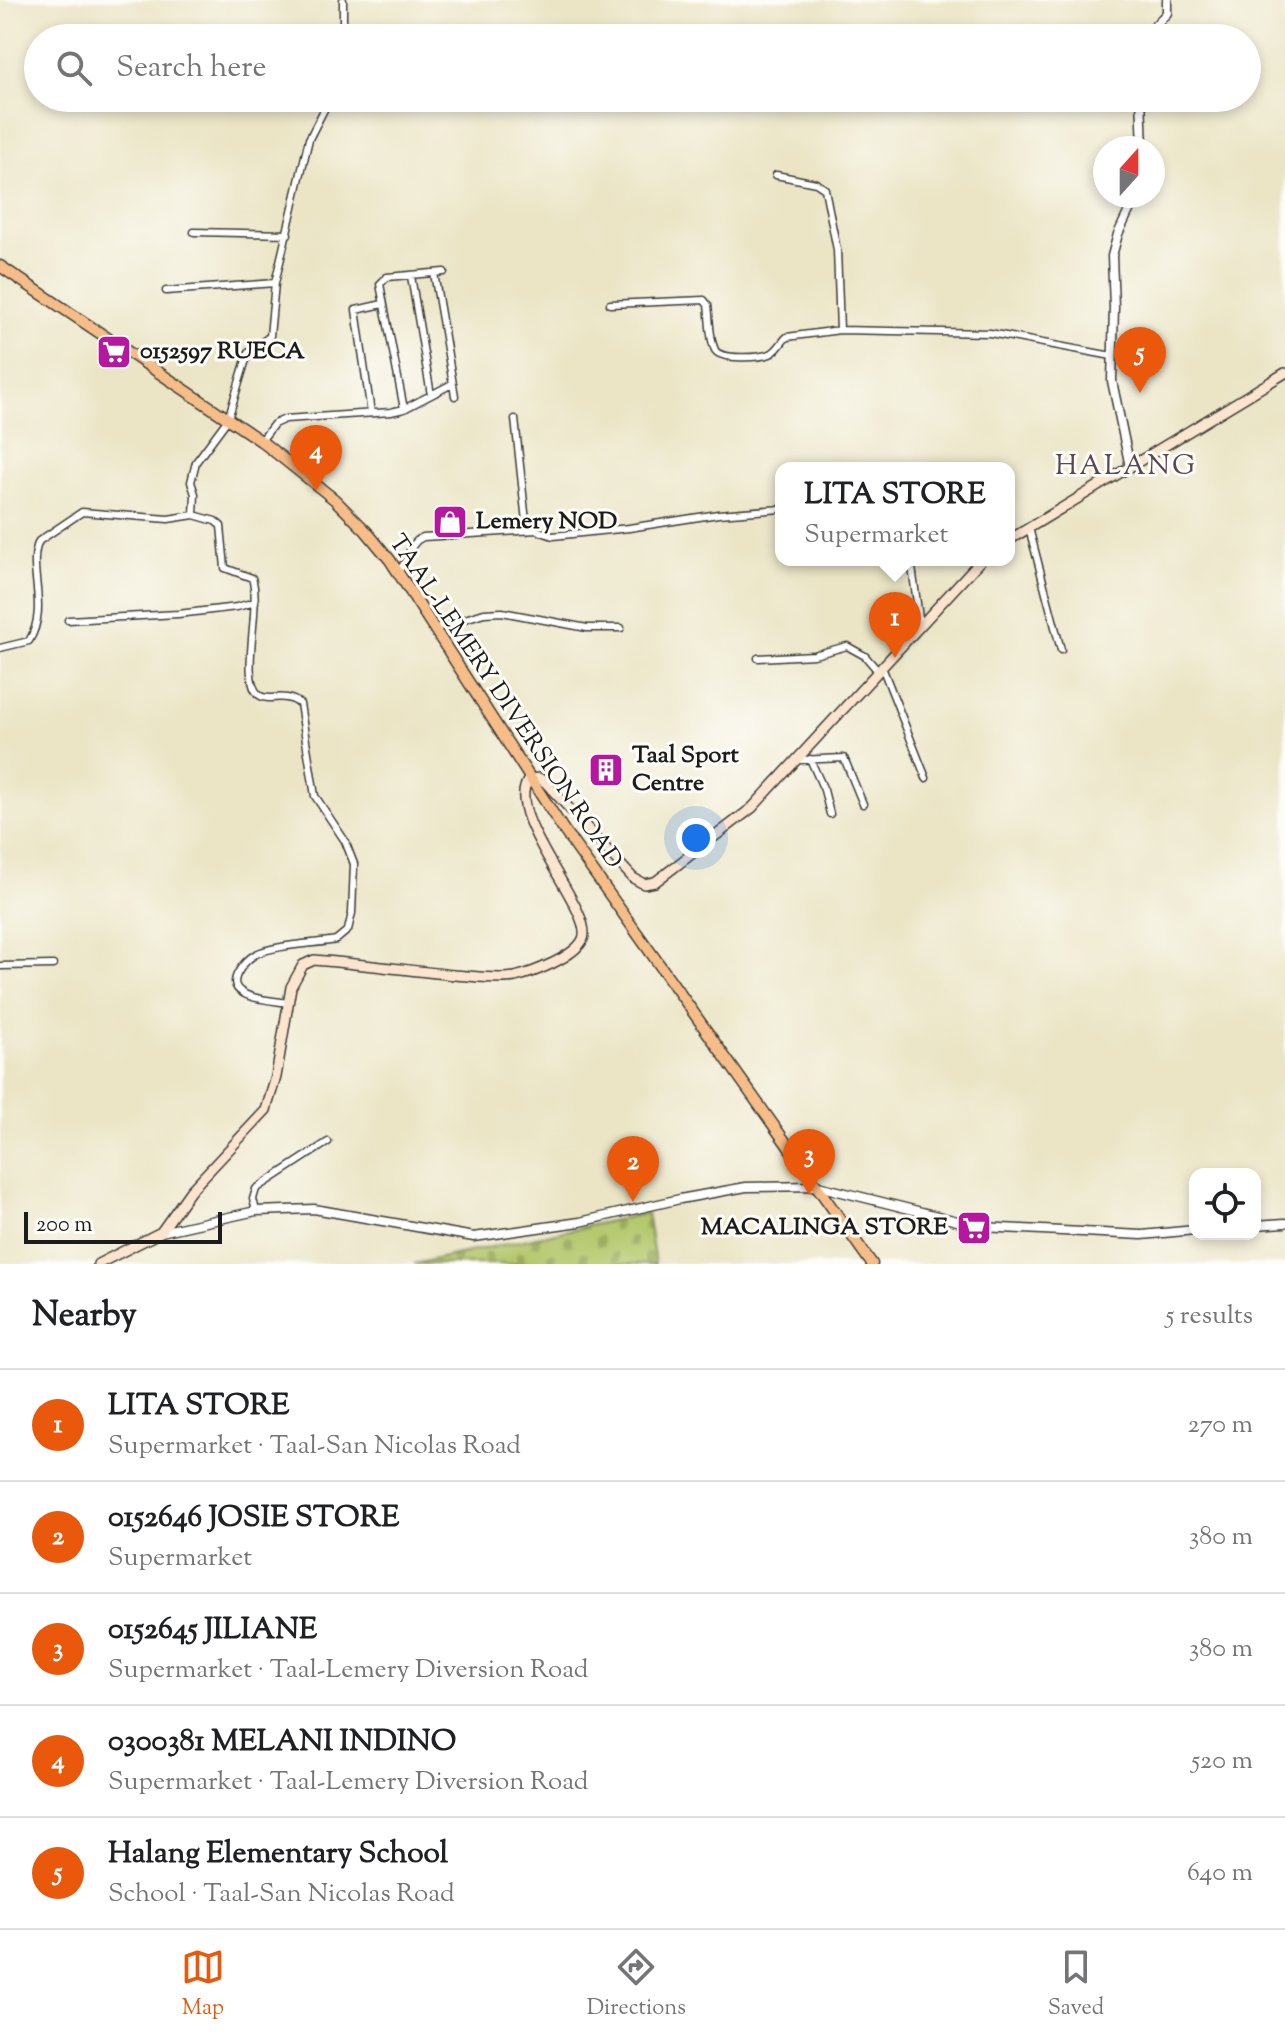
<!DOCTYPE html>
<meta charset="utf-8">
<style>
body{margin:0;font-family:"Sorts Mill Goudy",serif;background:#f2f2f2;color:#202124}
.controls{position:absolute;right:24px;bottom:24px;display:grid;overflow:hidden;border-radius:16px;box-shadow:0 4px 12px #0003}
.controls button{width:72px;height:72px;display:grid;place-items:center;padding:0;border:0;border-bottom:2px solid #e0e0e0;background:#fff;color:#202124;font:40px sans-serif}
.compass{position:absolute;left:1093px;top:136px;width:72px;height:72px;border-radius:50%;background:#fff;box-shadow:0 4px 12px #0003;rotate:21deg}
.scale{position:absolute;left:24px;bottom:20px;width:198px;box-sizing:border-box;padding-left:8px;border:4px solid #1c1c1c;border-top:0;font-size:22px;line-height:28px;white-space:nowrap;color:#1c1c1c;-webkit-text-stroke:6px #fdfcf7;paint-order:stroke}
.you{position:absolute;left:696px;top:838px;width:28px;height:28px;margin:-20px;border:6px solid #fff;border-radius:50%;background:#1a73e8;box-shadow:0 0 0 12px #1a73e833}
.badge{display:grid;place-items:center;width:52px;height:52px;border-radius:50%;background:#ea580c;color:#fff;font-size:26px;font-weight:700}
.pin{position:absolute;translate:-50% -66px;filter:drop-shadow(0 2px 4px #0008)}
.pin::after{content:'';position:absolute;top:42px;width:28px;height:24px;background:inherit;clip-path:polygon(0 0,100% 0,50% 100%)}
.popup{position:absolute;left:775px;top:462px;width:240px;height:104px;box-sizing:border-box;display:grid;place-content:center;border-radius:16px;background:#fff;filter:drop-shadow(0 2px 6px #0005);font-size:26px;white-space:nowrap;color:#757577}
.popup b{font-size:30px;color:#202124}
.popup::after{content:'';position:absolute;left:50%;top:100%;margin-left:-16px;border:16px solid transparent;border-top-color:#fff}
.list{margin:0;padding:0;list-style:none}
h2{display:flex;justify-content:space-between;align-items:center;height:104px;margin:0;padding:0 32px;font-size:34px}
h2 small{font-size:26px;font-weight:400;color:#757577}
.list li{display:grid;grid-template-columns:52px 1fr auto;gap:24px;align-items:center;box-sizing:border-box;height:112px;padding:0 32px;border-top:2px solid #e0e0e0}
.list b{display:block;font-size:30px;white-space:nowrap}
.list p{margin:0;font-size:26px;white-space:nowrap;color:#757577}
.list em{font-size:26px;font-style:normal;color:#757577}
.icon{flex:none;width:44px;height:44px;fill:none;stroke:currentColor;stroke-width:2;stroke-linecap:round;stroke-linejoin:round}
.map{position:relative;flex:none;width:1285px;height:1264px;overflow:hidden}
.search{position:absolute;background:#fff;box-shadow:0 4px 12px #0003;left:24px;right:24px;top:24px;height:88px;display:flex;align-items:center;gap:20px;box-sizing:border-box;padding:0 28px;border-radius:44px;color:#757577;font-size:30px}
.sheet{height:664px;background:#fff}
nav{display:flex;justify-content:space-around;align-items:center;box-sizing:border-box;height:112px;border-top:2px solid #e0e0e0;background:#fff;font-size:22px;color:#757577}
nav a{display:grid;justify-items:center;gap:4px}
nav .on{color:#ea580c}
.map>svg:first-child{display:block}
.cemetery{fill:url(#cemetery-stones);stroke:#687244;stroke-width:2}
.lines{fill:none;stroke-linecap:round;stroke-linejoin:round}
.minor-casing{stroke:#3b3a36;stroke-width:9}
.tertiary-casing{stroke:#3b3a36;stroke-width:11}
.secondary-casing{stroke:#3b3a36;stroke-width:12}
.primary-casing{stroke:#3b3a36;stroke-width:13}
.minor{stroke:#fff;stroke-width:6}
.tertiary{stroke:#fff;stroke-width:8}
.secondary{stroke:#fce5cf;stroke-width:9}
.primary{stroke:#f7bd88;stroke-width:10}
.labels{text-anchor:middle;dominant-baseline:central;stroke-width:6;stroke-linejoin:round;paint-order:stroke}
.poi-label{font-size:24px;font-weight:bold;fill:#1c1c1c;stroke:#fdfcf7;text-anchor:start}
.street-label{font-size:24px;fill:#1c1c1c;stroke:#fdfcf7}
.quarter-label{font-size:28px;letter-spacing:2px;fill:#594754;stroke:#fdfcf7}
</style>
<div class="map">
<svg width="1285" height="1264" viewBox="0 0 1285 1264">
<defs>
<pattern id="cemetery-stones" width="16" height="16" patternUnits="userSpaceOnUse" patternTransform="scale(2)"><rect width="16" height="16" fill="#b4c86c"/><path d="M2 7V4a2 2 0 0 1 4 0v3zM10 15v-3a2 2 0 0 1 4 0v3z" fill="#9aab5d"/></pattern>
</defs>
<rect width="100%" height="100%" fill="#fdfcf7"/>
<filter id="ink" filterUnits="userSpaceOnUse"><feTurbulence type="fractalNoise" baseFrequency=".0125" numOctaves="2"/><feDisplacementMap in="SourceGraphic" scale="16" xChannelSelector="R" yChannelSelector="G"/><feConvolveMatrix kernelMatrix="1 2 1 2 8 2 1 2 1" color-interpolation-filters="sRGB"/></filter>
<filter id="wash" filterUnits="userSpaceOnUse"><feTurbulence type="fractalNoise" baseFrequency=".006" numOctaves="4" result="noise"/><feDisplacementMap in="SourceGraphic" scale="32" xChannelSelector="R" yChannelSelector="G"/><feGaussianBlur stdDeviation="1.8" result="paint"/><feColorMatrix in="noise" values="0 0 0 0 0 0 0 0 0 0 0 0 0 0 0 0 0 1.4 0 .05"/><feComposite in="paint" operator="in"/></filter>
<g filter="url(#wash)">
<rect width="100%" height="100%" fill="#ebe5c6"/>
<path class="cemetery" d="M647,1213L655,1264H414Z"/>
</g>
<g filter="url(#ink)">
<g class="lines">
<g class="minor-casing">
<path id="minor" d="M343,38V0
M776,175L816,183L825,189L837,250L840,330L990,333L1112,356
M194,232L288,234
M434,273L455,396
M411,276L431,395
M166,291L275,283
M610,304L704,300L708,305C710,318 709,338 715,350C720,360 759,358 770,354C778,351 781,342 787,337L840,330
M404,409L380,284L387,277L444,272
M371,413L356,310L383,304
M515,419L527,531
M261,441L274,424L285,419L391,412L404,409L452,384
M194,515L215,521L221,526L225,568L252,578C262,606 239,679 259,695C269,703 284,691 300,704L315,796L345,841L354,864L352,913L348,930L336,940C314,944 274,945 256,954C249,958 243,964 239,971C221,999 271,1000 289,1003
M1029,528L1061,650
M911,560L920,625
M398,571C410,561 407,544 423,537L536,530L553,536L629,528L718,514L781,509
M68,620L178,614L237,607L255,602
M436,628L484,613L502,612L587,628H621
M0,648L29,641C50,607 26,568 39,541L82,512L168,519L194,515L195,494L191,482L196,462L228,419L248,353L270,336L275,283L309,139L330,98
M758,658L814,655L847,646L865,656L878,671
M882,667L926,778
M810,759L824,790L830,814
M798,760L844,758L863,804
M0,966L53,965
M256,1211L253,1199L256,1189L328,1142"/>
</g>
<g class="tertiary-casing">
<path id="tertiary" d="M1143,38L1167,13V0
M1141,98L1143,148
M1130,467L1112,381L1114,307L1112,256L1118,234L1136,196
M1255,1225L1285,1223
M161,1232L256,1211L314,1209L474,1237L580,1222L680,1199L746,1187L818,1186L981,1227L1142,1235L1195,1230"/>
</g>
<g class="secondary-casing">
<path id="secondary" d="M1009,540L1285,373
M98,1264L161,1232L191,1190L266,1110L276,1077L291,987L303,965L314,960C361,964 407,970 454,975C473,976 496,980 515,977C532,973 575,957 583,939C595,911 501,814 529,779L539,778L545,782L633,878L644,884L655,882L752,808L981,560"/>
</g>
<g class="primary-casing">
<path id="primary" d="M0,266L261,441L334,499L366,531L390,560L563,829L872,1264"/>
</g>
<use href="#minor" class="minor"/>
<use href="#tertiary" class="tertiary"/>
<use href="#secondary" class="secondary"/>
<use href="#primary" class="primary"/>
</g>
</g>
<defs>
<g id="supermarket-square" transform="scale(1.8)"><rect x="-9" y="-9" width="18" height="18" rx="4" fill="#b5179e" stroke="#fdfcf7"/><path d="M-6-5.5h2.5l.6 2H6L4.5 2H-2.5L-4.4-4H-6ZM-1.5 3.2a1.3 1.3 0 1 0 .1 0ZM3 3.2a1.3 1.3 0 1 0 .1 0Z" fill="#fff"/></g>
<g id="shop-square" transform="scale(1.8)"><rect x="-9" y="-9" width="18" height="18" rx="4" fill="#b5179e" stroke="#fdfcf7"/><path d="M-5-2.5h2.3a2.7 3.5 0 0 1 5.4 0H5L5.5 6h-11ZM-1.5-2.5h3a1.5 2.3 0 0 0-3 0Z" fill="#fff"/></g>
<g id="building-square" transform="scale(1.8)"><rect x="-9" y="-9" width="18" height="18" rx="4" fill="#b5179e" stroke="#fdfcf7"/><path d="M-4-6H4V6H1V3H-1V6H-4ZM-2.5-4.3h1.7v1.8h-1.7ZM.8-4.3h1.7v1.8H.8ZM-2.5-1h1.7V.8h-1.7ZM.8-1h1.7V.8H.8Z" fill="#fff"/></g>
</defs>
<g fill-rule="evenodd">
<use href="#supermarket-square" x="114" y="352"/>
<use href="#shop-square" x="450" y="522"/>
<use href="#building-square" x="606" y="770"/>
<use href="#supermarket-square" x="974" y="1228"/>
</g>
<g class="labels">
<g class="poi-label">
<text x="140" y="352">0152597 RUECA</text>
<text x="476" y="522">Lemery NOD</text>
<text x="632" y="756">Taal Sport<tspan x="632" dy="28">Centre</tspan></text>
<text x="948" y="1228" text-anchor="end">MACALINGA STORE</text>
</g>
<g class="street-label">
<text transform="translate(505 702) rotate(56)">TAAL-LEMERY DIVERSION ROAD</text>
</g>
<g class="quarter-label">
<text x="1126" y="467">HALANG</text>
</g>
</g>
</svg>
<div class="controls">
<button><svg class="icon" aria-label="locate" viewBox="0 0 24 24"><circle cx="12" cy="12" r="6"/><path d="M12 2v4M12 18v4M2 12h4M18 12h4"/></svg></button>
</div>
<svg class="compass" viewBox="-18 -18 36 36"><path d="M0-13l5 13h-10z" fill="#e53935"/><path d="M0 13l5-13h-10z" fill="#757577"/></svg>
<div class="scale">200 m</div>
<div class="you"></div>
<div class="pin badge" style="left:895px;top:658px">1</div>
<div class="popup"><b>LITA STORE</b>Supermarket</div>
<div class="pin badge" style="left:633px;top:1202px">2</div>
<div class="pin badge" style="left:809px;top:1195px">3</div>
<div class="pin badge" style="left:316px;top:491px">4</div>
<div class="pin badge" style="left:1140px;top:393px">5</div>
<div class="search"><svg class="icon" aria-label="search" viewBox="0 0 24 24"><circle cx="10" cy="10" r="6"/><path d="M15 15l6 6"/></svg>Search here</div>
</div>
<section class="sheet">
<h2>Nearby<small>5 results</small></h2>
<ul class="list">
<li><span class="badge">1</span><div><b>LITA STORE</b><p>Supermarket · Taal-San Nicolas Road</p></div><em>270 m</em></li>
<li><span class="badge">2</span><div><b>0152646 JOSIE STORE</b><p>Supermarket</p></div><em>380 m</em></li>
<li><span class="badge">3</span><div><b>0152645 JILIANE</b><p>Supermarket · Taal-Lemery Diversion Road</p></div><em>380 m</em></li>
<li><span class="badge">4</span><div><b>0300381 MELANI INDINO</b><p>Supermarket · Taal-Lemery Diversion Road</p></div><em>520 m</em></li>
<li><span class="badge">5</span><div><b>Halang Elementary School</b><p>School · Taal-San Nicolas Road</p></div><em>640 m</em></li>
</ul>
</section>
<nav>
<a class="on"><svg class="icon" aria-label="map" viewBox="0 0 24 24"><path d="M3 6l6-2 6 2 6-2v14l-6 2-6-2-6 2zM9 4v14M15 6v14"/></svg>Map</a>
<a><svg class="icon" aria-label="directions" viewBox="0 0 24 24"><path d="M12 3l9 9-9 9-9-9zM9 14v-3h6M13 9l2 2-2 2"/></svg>Directions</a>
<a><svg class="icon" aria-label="saved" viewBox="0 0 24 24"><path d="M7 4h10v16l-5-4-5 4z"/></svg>Saved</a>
</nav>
